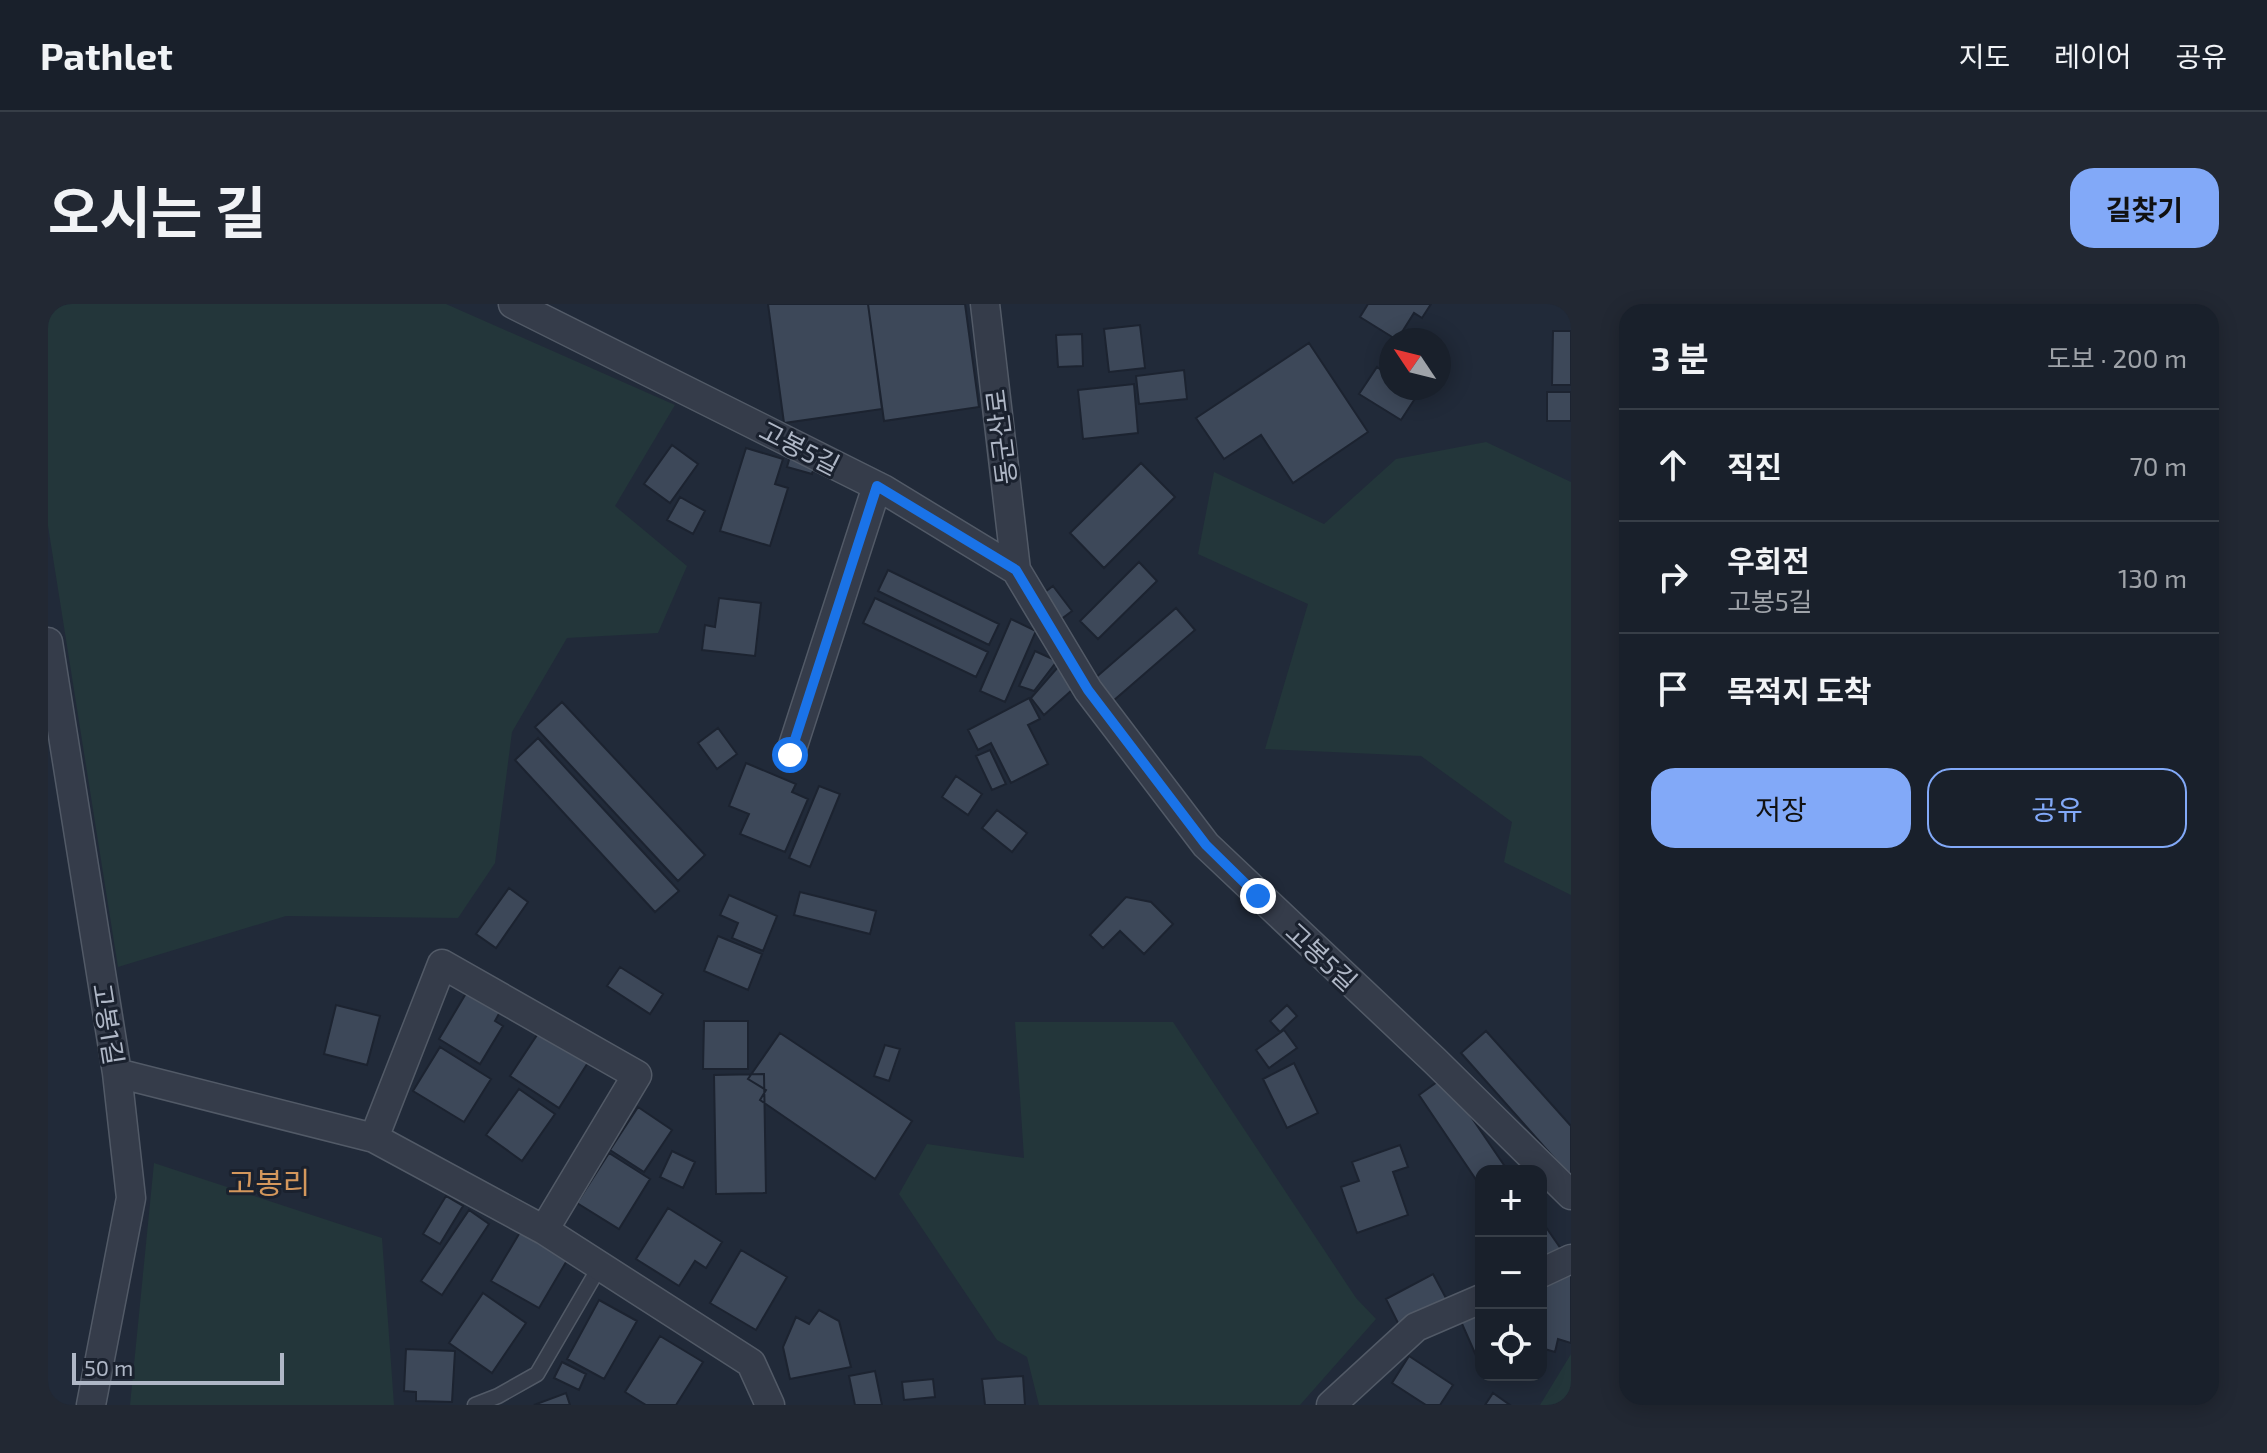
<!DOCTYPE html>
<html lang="ko">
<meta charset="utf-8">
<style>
body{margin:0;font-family:"Exo 2","Noto Sans KR",sans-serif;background:#222833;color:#f1f3f6}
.controls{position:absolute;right:24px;bottom:24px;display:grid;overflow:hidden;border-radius:16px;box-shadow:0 4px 20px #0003}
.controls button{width:72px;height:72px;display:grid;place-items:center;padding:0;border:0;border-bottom:2px solid #373e47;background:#19202b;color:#f1f3f6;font:40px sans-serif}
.compass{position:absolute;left:1331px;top:24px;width:72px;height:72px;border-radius:50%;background:#19202b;box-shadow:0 4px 20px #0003;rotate:305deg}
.scale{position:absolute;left:24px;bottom:20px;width:212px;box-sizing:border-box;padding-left:8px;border:4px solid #afb7c6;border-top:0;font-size:22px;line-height:28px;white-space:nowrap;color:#afb7c6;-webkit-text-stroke:6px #1a212e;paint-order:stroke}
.stop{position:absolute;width:24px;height:24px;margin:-18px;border:6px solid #1a73e8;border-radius:50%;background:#fff}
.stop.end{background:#1a73e8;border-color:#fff;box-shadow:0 2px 8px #0008}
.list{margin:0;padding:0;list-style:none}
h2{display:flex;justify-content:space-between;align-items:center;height:104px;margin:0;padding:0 32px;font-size:34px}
h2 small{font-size:26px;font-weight:400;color:#9fa3a9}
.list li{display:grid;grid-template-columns:52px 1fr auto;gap:24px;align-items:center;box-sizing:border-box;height:112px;padding:0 32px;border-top:2px solid #373e47}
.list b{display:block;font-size:30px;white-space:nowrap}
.list p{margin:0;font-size:26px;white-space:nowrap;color:#9fa3a9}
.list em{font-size:26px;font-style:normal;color:#9fa3a9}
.actions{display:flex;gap:16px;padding:24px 32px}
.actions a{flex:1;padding:18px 0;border:2px solid #82a9f8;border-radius:24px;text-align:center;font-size:28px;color:#82a9f8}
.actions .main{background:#82a9f8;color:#111}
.icon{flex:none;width:44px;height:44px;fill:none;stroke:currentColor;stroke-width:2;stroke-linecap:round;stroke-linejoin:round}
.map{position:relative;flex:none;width:1523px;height:1101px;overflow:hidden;border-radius:24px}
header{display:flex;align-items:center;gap:48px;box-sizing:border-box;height:112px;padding:0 40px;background:#19202b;border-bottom:2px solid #373e47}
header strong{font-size:38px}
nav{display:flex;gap:44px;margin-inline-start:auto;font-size:28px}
.intro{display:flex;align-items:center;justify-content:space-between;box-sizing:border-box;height:192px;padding:0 48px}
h1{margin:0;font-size:56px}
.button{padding:20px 36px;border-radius:24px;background:#82a9f8;color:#111;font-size:28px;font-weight:700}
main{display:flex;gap:48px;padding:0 48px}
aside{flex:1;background:#19202b;border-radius:24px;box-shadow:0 4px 20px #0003}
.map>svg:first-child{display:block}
.green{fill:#23363a}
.building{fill:#3d4859;stroke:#1c2330;stroke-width:2}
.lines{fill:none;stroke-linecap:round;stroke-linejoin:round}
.lane-casing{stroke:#525a67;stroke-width:17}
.street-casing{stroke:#525a67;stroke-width:31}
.lane{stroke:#353c4a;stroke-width:14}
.street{stroke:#353c4a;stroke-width:28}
.route{stroke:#1a73e8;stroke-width:10}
.labels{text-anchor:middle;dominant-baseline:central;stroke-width:6;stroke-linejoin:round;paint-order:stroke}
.street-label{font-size:26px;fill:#afb7c6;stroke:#1a212e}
.quarter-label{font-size:30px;fill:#d4975c;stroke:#1a212e}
</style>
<header>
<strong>Pathlet</strong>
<nav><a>지도</a><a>레이어</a><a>공유</a></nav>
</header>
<div class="intro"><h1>오시는 길</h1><a class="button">길찾기</a></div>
<main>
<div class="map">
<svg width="1523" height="1101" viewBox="0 0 1523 1101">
<rect width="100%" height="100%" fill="#212a39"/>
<path class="green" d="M0,0H398L627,101L567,202L639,262L610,329L519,334L464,428L447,559L410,614L238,612L70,663L0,222Z
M1438,138L1523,178V591L1456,558L1464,518L1373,452L1217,445L1260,300L1150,250L1166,168L1276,220L1348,155Z
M967,718H1125L1308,994L1328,1015L1252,1101H991L979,1053L949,1036L851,890L879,840L976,854Z
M106,859L334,934L346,1101H82Z
M1523,1050V1101H1492Z"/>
<path class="building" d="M720,0H820L834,105L736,119Z
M820,0H917L931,103L836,117Z
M1320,0H1383L1374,14L1366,9L1349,36L1312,13Z
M1092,21L1097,64L1061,68L1056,25Z
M1505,27H1523V81H1504Z
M1034,30L1035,62L1010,63L1008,31Z
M1261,39L1320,128L1245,179L1213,131L1176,155L1148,114Z
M1329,63L1343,73V84H1361L1370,90L1353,116L1311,90Z
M1136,66L1139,95L1091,100L1088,72Z
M1086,80L1090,129L1035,135L1030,86Z
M1499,88H1523V117H1499Z
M624,141L650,160L622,199L596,180Z
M698,144L735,155L727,180L740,184L722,242L672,227Z
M743,149L768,156L764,170L739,163Z
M1093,159L1127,193L1056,264L1022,229Z
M632,193L657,207L645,230L619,216Z
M1091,258L1109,277L1050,335L1032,317Z
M840,266L951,320L941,341L830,287Z
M1005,282L1024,307L1012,316L993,291Z
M671,294L713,299L707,352L654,346L657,321L667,323Z
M827,294L940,348L928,373L815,319Z
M1128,304L1147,326L1065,397L1046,375Z
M963,315L988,327L957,398L932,387Z
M987,347L1009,357L986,387L971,382Z
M1010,363L1024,386L996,411L983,394Z
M981,394L992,415L980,421L1000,460L963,479L943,439L930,446L920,426Z
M514,398L657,551L630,577L487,423Z
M670,424L689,450L669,465L650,439Z
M490,434L631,587L607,608L467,456Z
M942,446L958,480L944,486L928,452Z
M698,459L748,480L744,488L760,495L737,548L692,530L701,510L681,502Z
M908,472L934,490L920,511L894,493Z
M771,482L792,490L762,563L741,554Z
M949,506L979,529L964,548L934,524Z
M461,584L480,598L448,644L428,630Z
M752,588L828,607L822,630L746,611Z
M681,591L729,612L715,647L684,634L690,619L672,611Z
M1078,593L1103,598L1125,620L1096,650L1072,627L1055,644L1042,631Z
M670,632L714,650L700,686L656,667Z
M572,663L615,690L602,710L559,682Z
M420,686L453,706L447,717L455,722L432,760L391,735Z
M288,701L332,712L319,761L276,750Z
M1239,701L1249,712L1232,728L1222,717Z
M656,717H700V765H655Z
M493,725L541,757L511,804L462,772Z
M1236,726L1249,744L1221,764L1208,746Z
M1438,727L1523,822V873L1413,749Z
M732,729L864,817L827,875L712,796L718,786L700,775Z
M837,741L852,745L841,777L826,772Z
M392,743L443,775L416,818L365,787Z
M1246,759L1270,809L1239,824L1215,775Z
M716,770L718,889L668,890L666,771Z
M1396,773L1460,867H1433V883L1371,791Z
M471,785L507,810L474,857L438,831Z
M590,803L624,826L596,868L562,846Z
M1352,841L1360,863L1345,868L1360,911L1309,929L1293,883L1311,877L1304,858Z
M624,847L647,858L635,884L612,873Z
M561,849L602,875L571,925L529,899Z
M398,892L415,902L392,940L375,930Z
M620,904L674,938L658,964L647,957L631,982L588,955Z
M421,906L441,920L394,991L373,977Z
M1493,916L1513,945L1493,959Z
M474,925L521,953L491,1004L443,977Z
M693,946L739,973L708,1026L662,999Z
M1502,966L1523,971V1039L1510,1035L1507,1048L1493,1044V1001Z
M1385,970L1399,996L1351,1021L1338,995Z
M435,989L478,1019L444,1069L401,1039Z
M551,996L589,1017L556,1075L519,1055Z
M1433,1002V1054L1430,1056L1411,1013Z
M771,1006L791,1017L803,1063L742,1075L735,1043L748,1013L761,1020Z
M612,1032L655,1058L628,1101H598L577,1088Z
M358,1045L407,1047L404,1098L368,1097V1088L356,1087Z
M1361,1052L1405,1081L1392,1101H1378L1344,1079Z
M514,1058L538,1070L531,1086L506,1074Z
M827,1067L834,1101H807L801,1072Z
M975,1072L977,1101H937L934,1075Z
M885,1075L887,1093L856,1096L854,1078Z
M518,1089L522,1101H486Z
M1445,1089L1462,1101H1437Z"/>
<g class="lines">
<g class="lane-casing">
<path id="lane" d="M427,1101L450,1092L489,1070L552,962"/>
</g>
<g class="street-casing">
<path id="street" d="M465,0L835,185L968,266L1040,386L1158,541L1387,757L1523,891
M937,0L968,266
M0,338L69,769L83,894L43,1101
M742,451L829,182
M69,769L326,834L496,926L703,1059L722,1101
M326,834L394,660L589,771L496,926
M1493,969L1523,955
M1283,1101L1368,1023L1433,995"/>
</g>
<use href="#lane" class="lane"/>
<use href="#street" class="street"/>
</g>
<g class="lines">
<path class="route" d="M742,451L829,182L968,266L1040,386L1158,541L1210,592"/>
</g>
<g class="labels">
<g class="street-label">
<text transform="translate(952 133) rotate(-97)">동군산로</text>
<text transform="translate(752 143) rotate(27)">고봉5길</text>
<text transform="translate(1274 652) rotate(43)">고봉5길</text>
<text transform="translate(61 720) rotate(81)">고봉1길</text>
</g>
<g class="quarter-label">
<text x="221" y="878">고봉리</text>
</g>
</g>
</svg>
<div class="controls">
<button>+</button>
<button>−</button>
<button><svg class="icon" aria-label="locate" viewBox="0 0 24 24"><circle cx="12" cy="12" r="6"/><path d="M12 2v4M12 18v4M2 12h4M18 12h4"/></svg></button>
</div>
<svg class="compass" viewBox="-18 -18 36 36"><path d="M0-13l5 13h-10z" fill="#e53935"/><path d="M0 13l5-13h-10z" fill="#9fa3a9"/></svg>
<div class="scale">50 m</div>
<div class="stop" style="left:742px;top:451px"></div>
<div class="stop end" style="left:1210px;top:592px"></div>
</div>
<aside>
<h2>3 분<small>도보 · 200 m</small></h2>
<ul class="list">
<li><svg class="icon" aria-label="ahead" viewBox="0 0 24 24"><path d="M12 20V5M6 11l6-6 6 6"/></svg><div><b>직진</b></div><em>70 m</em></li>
<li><svg class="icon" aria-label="right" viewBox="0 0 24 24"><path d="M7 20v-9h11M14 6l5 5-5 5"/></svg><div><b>우회전</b><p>고봉5길</p></div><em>130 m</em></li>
<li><svg class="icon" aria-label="arrive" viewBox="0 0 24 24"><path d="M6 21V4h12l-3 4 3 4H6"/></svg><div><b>목적지 도착</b></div></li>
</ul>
<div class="actions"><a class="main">저장</a><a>공유</a></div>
</aside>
</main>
